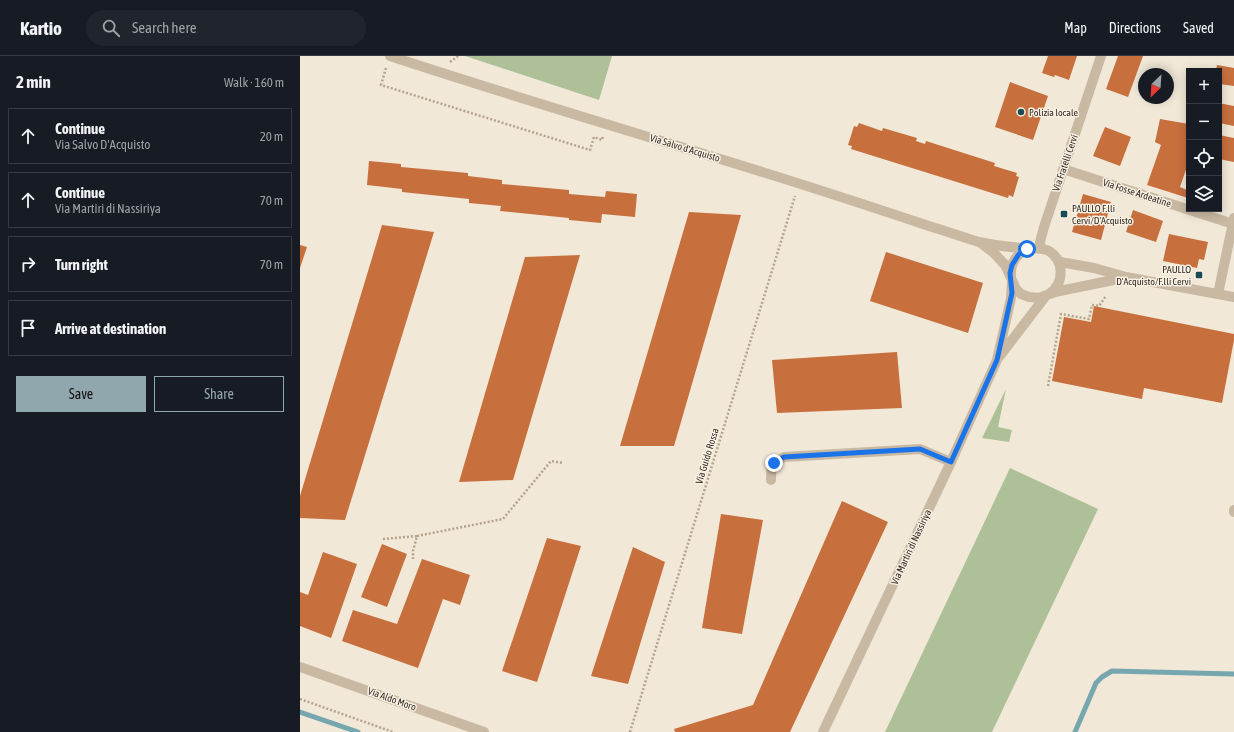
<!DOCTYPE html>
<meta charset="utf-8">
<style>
body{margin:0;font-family:"Asap Condensed",sans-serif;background:#20242c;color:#f1f3f6}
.controls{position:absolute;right:12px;top:12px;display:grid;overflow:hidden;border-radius:0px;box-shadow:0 2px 10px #0003}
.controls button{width:36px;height:36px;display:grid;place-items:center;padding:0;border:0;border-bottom:1px solid #363941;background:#171b24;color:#f1f3f6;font:20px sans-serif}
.compass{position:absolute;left:838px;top:12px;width:36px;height:36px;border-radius:50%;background:#171b24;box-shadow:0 2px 10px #0003;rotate:205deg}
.stop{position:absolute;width:12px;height:12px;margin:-9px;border:3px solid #1a73e8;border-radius:50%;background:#fff}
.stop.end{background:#1a73e8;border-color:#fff;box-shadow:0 1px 4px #0008}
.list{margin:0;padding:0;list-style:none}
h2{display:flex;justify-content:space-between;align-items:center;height:52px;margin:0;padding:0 16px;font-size:17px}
h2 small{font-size:13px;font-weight:400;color:#9ea1a6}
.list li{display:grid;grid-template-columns:26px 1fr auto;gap:12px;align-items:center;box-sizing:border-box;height:56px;margin:0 8px 8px;padding:0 8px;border:1px solid #363941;border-radius:0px}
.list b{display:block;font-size:15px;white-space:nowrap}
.list p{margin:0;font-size:13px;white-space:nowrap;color:#9ea1a6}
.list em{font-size:13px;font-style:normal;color:#9ea1a6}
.actions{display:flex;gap:8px;padding:12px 16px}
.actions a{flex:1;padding:9px 0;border:1px solid #91a7ae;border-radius:0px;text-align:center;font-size:14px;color:#91a7ae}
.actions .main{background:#91a7ae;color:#111}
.icon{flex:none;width:22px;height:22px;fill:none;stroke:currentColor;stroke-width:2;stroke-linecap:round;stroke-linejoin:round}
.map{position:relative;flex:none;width:934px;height:676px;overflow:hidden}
header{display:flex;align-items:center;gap:24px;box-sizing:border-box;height:56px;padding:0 20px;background:#171b24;border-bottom:1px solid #363941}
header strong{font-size:19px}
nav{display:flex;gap:22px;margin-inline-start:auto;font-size:14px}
.search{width:280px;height:36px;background:#20242c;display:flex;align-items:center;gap:10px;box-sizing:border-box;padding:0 14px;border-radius:22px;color:#9ea1a6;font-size:15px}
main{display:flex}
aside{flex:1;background:#171b24}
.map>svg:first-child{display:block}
.green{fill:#aec097}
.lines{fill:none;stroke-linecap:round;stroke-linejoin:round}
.stream{stroke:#76a6ae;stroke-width:5}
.building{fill:#c86f3e}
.path{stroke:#b5a38e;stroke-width:2.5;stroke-dasharray:2 2;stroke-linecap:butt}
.minor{stroke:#c9b9a3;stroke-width:10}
.route{stroke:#1a73e8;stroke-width:5}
.poi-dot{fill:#1b4b56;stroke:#f9f1e3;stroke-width:1.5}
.labels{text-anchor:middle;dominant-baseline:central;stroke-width:3;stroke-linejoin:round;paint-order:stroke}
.poi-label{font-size:10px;fill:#342c25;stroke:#f9f1e3;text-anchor:start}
.street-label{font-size:10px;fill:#342c25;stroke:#f9f1e3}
</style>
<header>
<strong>Kartio</strong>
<div class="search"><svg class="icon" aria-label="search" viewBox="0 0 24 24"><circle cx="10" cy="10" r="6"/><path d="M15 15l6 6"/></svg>Search here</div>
<nav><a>Map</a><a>Directions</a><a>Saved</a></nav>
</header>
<main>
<aside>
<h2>2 min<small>Walk · 160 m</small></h2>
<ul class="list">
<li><svg class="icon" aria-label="ahead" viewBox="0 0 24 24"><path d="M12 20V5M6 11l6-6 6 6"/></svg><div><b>Continue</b><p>Via Salvo D'Acquisto</p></div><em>20 m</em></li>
<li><svg class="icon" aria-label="ahead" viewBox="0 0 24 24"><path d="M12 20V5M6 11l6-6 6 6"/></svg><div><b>Continue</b><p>Via Martiri di Nassiriya</p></div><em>70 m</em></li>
<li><svg class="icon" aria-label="right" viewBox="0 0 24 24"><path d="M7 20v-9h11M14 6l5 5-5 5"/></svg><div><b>Turn right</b></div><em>70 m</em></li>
<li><svg class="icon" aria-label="arrive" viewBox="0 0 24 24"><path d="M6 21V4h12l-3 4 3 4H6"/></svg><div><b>Arrive at destination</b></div></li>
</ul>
<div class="actions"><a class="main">Save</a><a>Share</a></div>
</aside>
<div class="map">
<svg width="934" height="676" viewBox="0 0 934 676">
<rect width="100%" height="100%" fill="#f1e8d7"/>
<path class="green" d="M165,0H312L299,44Z
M706,333L698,371L712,374L709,386L682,382Z
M710,412L798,453L692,676H585Z"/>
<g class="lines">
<path class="stream" d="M0,656L58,676
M775,676L796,627L802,621L812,615L934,618"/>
</g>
<path class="building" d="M748,0H777L769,24L755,19L754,21L742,17Z
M818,0H843L828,41L806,33Z
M917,9L934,12V30L919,28V15H916Z
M710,26L748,40L733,84L695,71Z
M919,47L934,50V70L919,67Z
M860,63L889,68V89L887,98L889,99V105L880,131L889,135L888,142L847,129L861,89L855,86Z
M559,67L582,75L583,72L617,82L616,85L625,88L626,85L695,107L694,110L717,117L716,120L719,121L713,141L709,139L708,142L551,93L552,90L548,89L554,70L557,71Z
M805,71L831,81L820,110L793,100Z
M919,79L934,82V106L919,103Z
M69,105L101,108V111L168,117V120L202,124V128L269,134V138L305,141L306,135L337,138L335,161L302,158L301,167L269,164V162L200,155L201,150L169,147V143L102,136V133L67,129Z
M783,138L811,146L801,184L772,176Z
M833,154L863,165L856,186L826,176Z
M389,156L441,159L374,390H320Z
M82,169L134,176L45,464L0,462V440Z
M869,178L908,186L904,204L899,203L897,212L863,205Z
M0,189L7,191L0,212Z
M586,196L683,227L668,277L570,245Z
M280,199L213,424L159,426L225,201Z
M794,250L934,278V284L922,347L844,332L842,343L752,325L764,261L791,266Z
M597,296L602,352L477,357L472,304Z
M542,445L588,466L490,676H375L374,673L453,649Z
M421,458L463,464L442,578L402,572Z
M247,482L281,490L237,626L202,615Z
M82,488L107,498L87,551L61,541Z
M333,491L365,506L328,628L291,620Z
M23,496L57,508L31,582L0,570V536L8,539Z
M122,503L170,519L160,549L143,543L118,612L42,585L53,554L97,568Z"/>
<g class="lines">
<path class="path" d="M150,6L158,0
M86,12L81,29L290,94L294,81L302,84L303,81
M748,330L761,258L789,263L792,249L799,250L806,240
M117,480L203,463L251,405L263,407
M83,483L117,480L113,495V503
M0,643L93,676
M330,676L495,140"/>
<path class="minor" d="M90,0C211,40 334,76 456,114C514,132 572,151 629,170C646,175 662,181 679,186C693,189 709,191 723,192C732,194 740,190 749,195C765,205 764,228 749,238
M763,113L933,168
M681,187L694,197L705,209L716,233L721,238L729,241L739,242L755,236L823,222
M740,192V186L744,171L801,0
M758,205L766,207L794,212L826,221L934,241
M711,220C710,207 717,196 730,193
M918,238L934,162
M699,301L745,241
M471,424C471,409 472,408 484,401L620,393L651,406
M934,454V456
M0,611L184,676
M523,676L651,406L697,304L711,242L712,225"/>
</g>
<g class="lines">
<path class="route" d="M474,407L484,401L620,393L651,406L697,304L712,237L710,217L712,209L719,198L727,193"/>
</g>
<g class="poi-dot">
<circle cx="721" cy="56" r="4"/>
<rect x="760" y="154" width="8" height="8" rx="2"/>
<rect x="895" y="215" width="8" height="8" rx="2"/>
</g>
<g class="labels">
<g class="poi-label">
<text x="729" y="56">Polizia locale</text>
<text x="772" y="152">PAULLO F.lli<tspan x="772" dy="12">Cervi/D'Acquisto</tspan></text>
<text x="891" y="213" text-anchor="end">PAULLO<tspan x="891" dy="12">D'Acquisto/F.lli Cervi</tspan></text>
</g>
<g class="street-label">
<text transform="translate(385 92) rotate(17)">Via Salvo d'Acquisto</text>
<text transform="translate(765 107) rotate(-71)">Via Fratelli Cervi</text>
<text transform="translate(837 137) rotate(18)">Via Fosse Ardeatine</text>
<text transform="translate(407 400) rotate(-73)">Via Guido Rossa</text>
<text transform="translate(611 491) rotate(-65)">Via Martiri di Nassiriya</text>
<text transform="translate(92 643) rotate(20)">Via Aldo Moro</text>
</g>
</g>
</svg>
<div class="controls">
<button>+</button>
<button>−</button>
<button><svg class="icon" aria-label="locate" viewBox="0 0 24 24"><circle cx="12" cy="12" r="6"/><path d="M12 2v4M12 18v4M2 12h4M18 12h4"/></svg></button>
<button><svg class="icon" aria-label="layers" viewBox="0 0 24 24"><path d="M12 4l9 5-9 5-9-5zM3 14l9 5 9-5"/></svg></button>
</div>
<svg class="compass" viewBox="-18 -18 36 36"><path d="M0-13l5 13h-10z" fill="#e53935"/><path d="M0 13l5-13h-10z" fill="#9ea1a6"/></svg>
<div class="stop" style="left:727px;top:193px"></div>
<div class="stop end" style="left:474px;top:407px"></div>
</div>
</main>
